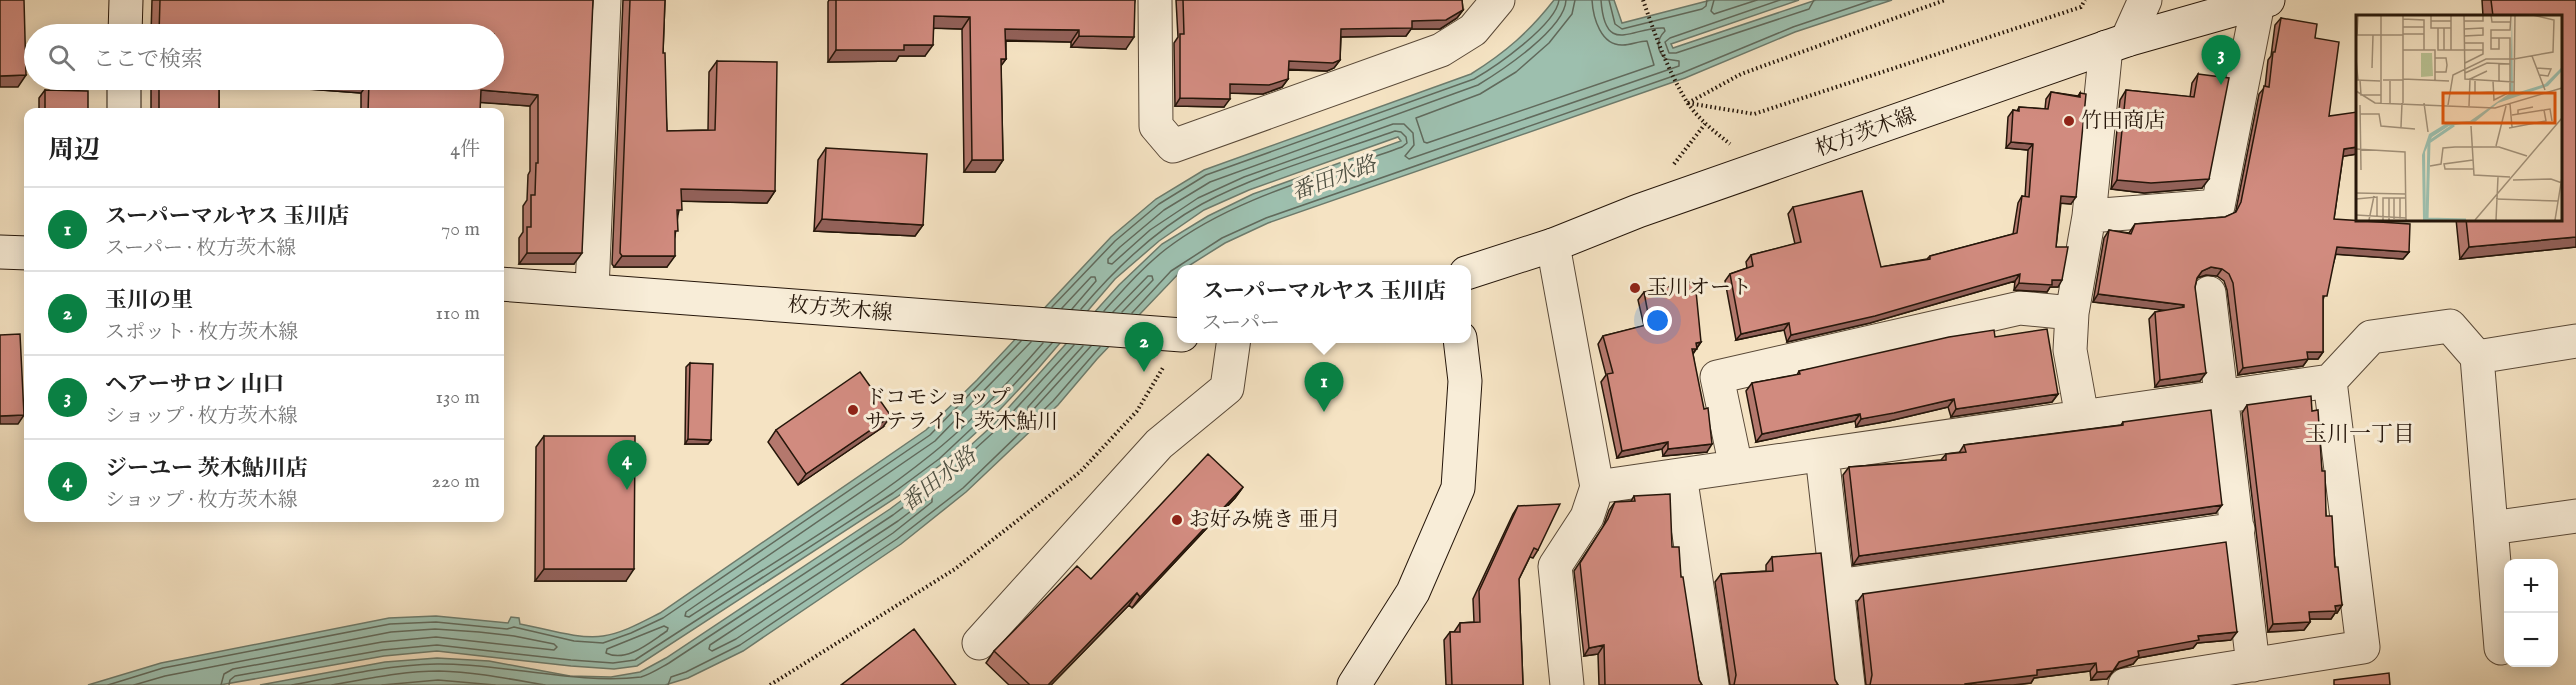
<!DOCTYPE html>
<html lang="ja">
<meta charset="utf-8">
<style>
body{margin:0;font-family:"IM FELL English","Noto Serif JP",serif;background:#f2f2f2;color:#222}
.controls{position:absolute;right:18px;bottom:18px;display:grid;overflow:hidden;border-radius:12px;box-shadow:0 3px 15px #0003}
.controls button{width:54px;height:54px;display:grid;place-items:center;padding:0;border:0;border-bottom:2px solid #e0e0e0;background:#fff;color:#222;font:30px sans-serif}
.you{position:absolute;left:1658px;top:321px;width:21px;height:21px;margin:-15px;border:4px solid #fff;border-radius:50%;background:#1a73e8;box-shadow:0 0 0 9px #1a73e833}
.badge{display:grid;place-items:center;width:39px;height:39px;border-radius:50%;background:#0b8043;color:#fff;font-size:20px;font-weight:700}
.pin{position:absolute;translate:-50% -50px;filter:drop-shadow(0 2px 3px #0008)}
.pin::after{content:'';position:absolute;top:32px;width:21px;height:18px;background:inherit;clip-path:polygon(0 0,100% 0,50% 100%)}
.popup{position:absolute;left:1177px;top:265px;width:294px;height:78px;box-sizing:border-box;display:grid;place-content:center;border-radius:12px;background:#fff;filter:drop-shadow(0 2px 4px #0005);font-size:20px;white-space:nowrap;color:#767676}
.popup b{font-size:22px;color:#222}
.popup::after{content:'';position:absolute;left:50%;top:100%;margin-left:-12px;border:12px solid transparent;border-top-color:#fff}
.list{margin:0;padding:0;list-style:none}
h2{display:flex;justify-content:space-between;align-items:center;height:78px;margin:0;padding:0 24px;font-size:26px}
h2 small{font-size:20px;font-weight:400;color:#767676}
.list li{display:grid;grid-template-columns:39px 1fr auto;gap:18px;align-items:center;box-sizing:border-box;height:84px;padding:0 24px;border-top:2px solid #e0e0e0}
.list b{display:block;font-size:22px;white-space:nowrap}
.list p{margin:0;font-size:20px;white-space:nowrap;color:#767676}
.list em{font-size:20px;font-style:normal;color:#767676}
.icon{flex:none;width:33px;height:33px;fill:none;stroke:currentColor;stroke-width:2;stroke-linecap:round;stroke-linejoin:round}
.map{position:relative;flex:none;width:2576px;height:685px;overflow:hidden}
.search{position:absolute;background:#fff;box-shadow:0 3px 15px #0003;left:24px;top:24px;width:480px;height:66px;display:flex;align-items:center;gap:15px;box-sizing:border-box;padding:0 21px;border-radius:33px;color:#767676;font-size:22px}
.panel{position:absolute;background:#fff;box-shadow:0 3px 15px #0003;left:24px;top:108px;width:480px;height:414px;border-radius:12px}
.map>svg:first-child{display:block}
.water{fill:#9dbfae;stroke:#6d7b6c;stroke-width:1.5}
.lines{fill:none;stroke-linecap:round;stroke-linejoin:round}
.shore{stroke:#616a5c;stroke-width:1.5}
.street-casing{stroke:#594938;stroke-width:35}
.secondary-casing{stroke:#25160a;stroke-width:35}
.path{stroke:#25160a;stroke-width:4;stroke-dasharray:1.5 3;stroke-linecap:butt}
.street{stroke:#f8edd8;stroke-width:33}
.secondary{stroke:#f8edd8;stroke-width:33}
.wall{fill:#b4786d;stroke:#25160a;stroke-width:1.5}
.shaded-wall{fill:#926159;stroke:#25160a;stroke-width:1.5}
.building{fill:#d18b7f;stroke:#25160a;stroke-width:1.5}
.poi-dot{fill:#8f2418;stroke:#f8edd8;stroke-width:2}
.labels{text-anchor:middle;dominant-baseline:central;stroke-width:6;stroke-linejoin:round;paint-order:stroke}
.poi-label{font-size:21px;fill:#25160a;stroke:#f8edd8;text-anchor:start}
.street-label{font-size:21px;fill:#25160a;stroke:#f8edd8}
.water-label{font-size:22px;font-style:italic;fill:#4f5143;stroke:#f8edd8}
.neighbourhood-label{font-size:22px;fill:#25160a;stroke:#f8edd8}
.inset-river{fill:none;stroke:#9dbfae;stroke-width:3}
.inset-road{fill:none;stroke:#a29179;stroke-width:1.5}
.view{fill:#de560c;fill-opacity:0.15;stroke:#de560c;stroke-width:3}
.inset-edge{fill:none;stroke:#25160a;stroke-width:3}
</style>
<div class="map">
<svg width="2576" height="685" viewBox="0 0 2576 685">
<rect width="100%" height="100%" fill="#f5e3c3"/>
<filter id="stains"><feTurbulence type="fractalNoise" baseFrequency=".00333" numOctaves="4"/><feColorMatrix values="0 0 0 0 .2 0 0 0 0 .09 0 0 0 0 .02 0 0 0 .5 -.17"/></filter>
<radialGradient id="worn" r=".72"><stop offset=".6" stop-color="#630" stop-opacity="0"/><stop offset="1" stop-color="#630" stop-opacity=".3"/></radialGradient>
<path class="water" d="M1554,0H1614L1622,23L1711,0H1799L1671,44L1673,48L1816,0H1892L1795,32L1685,78L1268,223L1225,243L1182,270L1097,359L1058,405L966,492L901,544L743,651L688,678L665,685H260L385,662L437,658L489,661L570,676L611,677L640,672L666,658L890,509L949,465L993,425L1119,285L1162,244L1208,216L1253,194L1401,141L1398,137L1249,190L1204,210L1159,241L1115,279L1036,371L992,418L943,463L897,497L637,666L614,669L571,666L437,651L384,656L220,685H88L161,663L389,618L436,616L508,623L511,617L519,618L520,624C543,628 580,640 603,636C623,633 642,622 660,613L926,430L977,380L1111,237L1156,199L1204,170L1471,74C1506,52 1529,32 1554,0Z"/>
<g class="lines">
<path class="shore" d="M1566,0C1565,29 1501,71 1478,85L1210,182L1164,210L1120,247L1108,259V263L1112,264L1150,230L1198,198L1244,177L1393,124H1404L1413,133L1414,145L1405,156L1409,159L1679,66V61L1666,59C1656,51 1656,40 1665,31L1664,28C1633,26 1605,58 1601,0
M1575,0L1572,14L1549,43L1516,72L1480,94L1416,118L1424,142L1427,143L1654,65L1647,41C1639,41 1631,45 1623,45C1601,46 1593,18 1592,0
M1609,0L1615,24L1622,29L1702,9L1706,6L1707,0
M1714,0L1711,11L1714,14L1757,0
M1780,0L1670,38L1665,42L1669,53H1676L1809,9L1814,0
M1052,307L1115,241L1159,204L1206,175L1474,79C1495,67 1556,25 1559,0
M1062,308L1091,277H1095L1096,281L1072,309
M1081,309C1115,269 1155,230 1202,204C1262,172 1331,154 1395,131L1401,132L1406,137L1407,143L1402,147C1325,175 1232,198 1166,249C1143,267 1123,290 1104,311
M1113,312L1148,276H1152L1153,280L1122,312
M1132,313L1171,271L1222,238L1266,218L1682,73L1793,27L1873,0
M1031,342L935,441L686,612L685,616L689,617C770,564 858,514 933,453C973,421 1009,382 1043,343
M1083,346L1028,407V411H1032L1091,346
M928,498H932V502L893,533L736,639L712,651L709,649L710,645L898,521Z
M664,626L668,628L667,631C650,642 627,663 606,653L607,649Z
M108,685L163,668L390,624L436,622L507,629L514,627L574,641L603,643L631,633L663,618L930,435L1021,341
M134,685L165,676L391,632L435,629L479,632L514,636L554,644L557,647L554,650L436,637L382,642L233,669L224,674L221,685
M229,685L230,680L235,676L383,650L437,645L571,660L613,663L635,660L893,493L939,459L987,414L1052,343
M292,685C339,676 388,665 437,664C502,663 578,685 641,677C651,674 660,668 669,663L893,515L952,470L997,429L1074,345
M332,685C367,679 403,671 439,671C475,672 510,679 545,685
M382,685L438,680L495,685
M668,685L671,677L686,672L740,645L897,539L963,488L1053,401L1100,347"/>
<g class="street-casing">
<path id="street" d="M1155,0L1156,126L1173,146L1441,50L1473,30L1498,0
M2127,40L2145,0
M2089,216L2218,206L2258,3
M1553,245L1597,487L1587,517L1555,566L1567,685
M592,290L604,0
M2209,293L2253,665
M2477,357L2576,341
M2330,381L2371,337L2450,326L2477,357L2501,648
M2082,417L2070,350L2072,313L2089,216L2106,47
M1822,455L1848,685
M1736,467L1717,377L2020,308L2072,313
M1680,475L1712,685
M1597,487L2330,381L2363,647L2125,685
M2491,528L2576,516
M1837,586L2238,529
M979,643L1159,444L1227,388L1234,338"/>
</g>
<g class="secondary-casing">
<path id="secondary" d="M125,34L126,0
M124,112V80
M0,252L28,253
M1466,273L1553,245L1638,211L2127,40L2268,0
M500,284L1182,335
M1354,685L1413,592L1458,488L1465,381L1460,338"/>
</g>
<path class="path" d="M1643,0C1655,35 1668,71 1687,102C1698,119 1715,132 1730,144
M1688,103L1754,114L2081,7L2085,0
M1688,103L1741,74L1945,0
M1674,164L1705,124
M770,685L955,569L1080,472L1137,411L1164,366"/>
<use href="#street" class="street"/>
<use href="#secondary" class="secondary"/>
</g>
<path class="wall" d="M152,0H593L574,264H519V238L523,232V206L527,200L528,175L530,171V106L480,102V112H361V93L219,82V112H151V80H494V34H151Z
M623,0H665L663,53L667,131L708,130L709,72L717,61L775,191L767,203L681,201L678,215L675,236L667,267H614L612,264Z
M829,0H1135L1126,49L1071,47V42L1006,41V59L1001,65L1003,160L995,172H964L962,29L934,28L925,56H899L896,61L828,62V2Z
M1176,0H1462L1463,10L1457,18L1440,29H1411L1406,36L1341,37L1340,60L1334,68L1327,71L1288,70V79L1282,87L1263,94L1230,93L1224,107L1175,106L1174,43L1178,37Z
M2482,0H2576V247L2460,259L2456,219H2559V16H2483Z
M2281,18L2315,38L2329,116L2357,154L2343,156L2334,219L2409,252L2403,259L2336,254L2323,300V352L2318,359H2308L2303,366L2238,375L2227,290L2224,281L2217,276L2206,275L2197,278L2195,287L2200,381L2155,387L2149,319L2155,312L2164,310L2093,302L2104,238L2109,230L2129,233L2135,224L2225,217L2235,213L2236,210L2259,94L2265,87L2268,60L2271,56L2275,25Z
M2198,74L2202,188L2144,193L2111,189L2120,100L2126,90L2190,97L2192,83Z
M45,90L88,112H39V98Z
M2051,92L2078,96L2080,93L2071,204L2061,203L2056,247L2058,287H2050L2047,292L2014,290L2015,281L1870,323L1787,342L1784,330L1736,340L1725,281L1730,274L1747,268L1746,262L1751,255L1795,244L1788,214L1793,207L1881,267L1927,259L1930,256L2013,234L2018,203L2022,196L2025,197L2028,150L2006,148L2008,117L2013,110L2017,111L2019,107L2045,109L2046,99Z
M826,148L923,225L915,236L814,231L818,160Z
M1644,292L1701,342L1693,354L1707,452L1663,456L1662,449L1617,458L1601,382L1606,375L1598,344L1603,336L1644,326L1638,300Z
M1995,337L2058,394L2052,402L1951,417L1948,407L1889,421L1856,427L1855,421L1756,442L1746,391L1752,383L1797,375L1799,371Z
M690,363L711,440L708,444H685L686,367Z
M2247,405L2312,411L2322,471L2326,516L2342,605L2337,613H2335L2331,619H2310V622L2304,630L2268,632L2242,413Z
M2123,422L2216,513L1853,565L1843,475L1849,467L1941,460L1946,454L1959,453L1964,445L2121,425Z
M883,427L798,485L768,442L776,430Z
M544,436L626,581H535L536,447Z
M1243,487L1235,498L1132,608L1129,605L1051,685H1009L986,663L994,651L1091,579Z
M1634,496L1672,547L1681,577L1699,680L1702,685H1599L1598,654L1584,656L1574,571L1603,527L1609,510L1615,502L1631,501Z
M1518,506L1538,550L1533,558L1530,557L1519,579L1523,685H1446L1444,640L1450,632H1454L1460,623L1474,622L1473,599L1513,514Z
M1772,557L1835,680L1838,685H1730L1715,582L1721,574L1766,571V565Z
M1863,594L2231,640L2197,643L2193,648L2138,658L2133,664L2114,670L2107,679L2091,680L2090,671L2034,678L2031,683L2013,685H1866L1857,602Z"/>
<path class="shaded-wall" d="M1463,10L1457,18L1440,29H1411L1406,36L1335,37L1341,29L1412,21Z
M934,16L970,17L962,29L926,28Z
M1005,29L1079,30L1071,42L997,40Z
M1079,36L1134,37L1126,49L1071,47Z
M904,45H933L925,56H899L896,61L828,62L836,50Z
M1001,59H1006L998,70Z
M1340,60L1334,68L1327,71L1283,69L1289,61Z
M26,75L18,87H0V76Z
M1288,79L1282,87L1263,94L1224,93L1230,84Z
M212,80H341L369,82L361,93L211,82Z
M481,90L538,95L530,106L473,102Z
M1180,98L1230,99L1224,107L1175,106Z
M2011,142L2033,144L2028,150L2006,148Z
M2357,147V154L2339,157L2344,149Z
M972,160H1003L995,172H964Z
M2209,179L2202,188L2144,193L2111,189L2117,180Z
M681,189L775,191L767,203L673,201Z
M2061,196L2076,197L2071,204L2057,203Z
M822,219L923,225L915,236L814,231Z
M2576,237V247L2460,259L2469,247Z
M2337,247L2409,252L2403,259L2332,254Z
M527,253H582L574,264H519Z
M622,256H675L667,267H614Z
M2211,267L2222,269L2217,276L2206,275L2197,278L2192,285L2202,271Z
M2020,274L2015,281L1870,323L1787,342L1791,335Z
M2052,280H2062L2058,287H2050L2047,292L2014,290L2019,283Z
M2098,294L2184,305L2179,312L2093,302Z
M1789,323L1784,330L1736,340L1741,334Z
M1701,342L1691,356L1687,357L1696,343Z
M2307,352H2323L2318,359H2308L2303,366L2238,375L2243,368Z
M2206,373L2200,381L2155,387L2160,380Z
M2058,394L2052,402L1951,417L1956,409Z
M1954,399L1948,407L1889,421L1856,427L1861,419Z
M1860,414L1855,421L1756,442L1762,434Z
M24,415L18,424H0V416Z
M891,416L883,427L798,485L806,474Z
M688,439L711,440L708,444H685Z
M1668,442L1662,449L1617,458L1622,451Z
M1712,444L1707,452L1663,456L1668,449Z
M1243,487L1235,498L1132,608L1140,597Z
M2222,505L2216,513L1853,565L1859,556Z
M544,569H634L626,581H535Z
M1137,593L1129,605L1051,685H1048Z
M2342,605L2337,613H2335L2331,619H2304L2309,612L2335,606Z
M2310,622L2304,630L2268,632L2273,624Z
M2237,632L2231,640L2197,643L2193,648L2138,658L2133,664L2114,670L2119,662L2138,651L2198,636Z
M1604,645L1598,654L1584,656L1589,648Z
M2096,663L2090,671L2034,678L2031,683L2013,685H1964L2037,670Z
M2113,671L2107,679L2091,680L2097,672Z"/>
<path class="building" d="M0,0H24L26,75L0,76Z
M160,0H593L582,253H527V227H531V195H535L536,163H538V95L481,90L480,112H368L369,82L341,80H494V34H159Z
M630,0H665L663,53H665L667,131L715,130L717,61L777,62L775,191L681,189L682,210H677L678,231H675V256H622L620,253Z
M836,0H1135L1134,37L1079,36V30L1005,29L1006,59H1001L1003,160H972L970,17L934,16L933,45H904V50H836Z
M1183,0H1462L1463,10L1446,20L1412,21V28L1341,29L1340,60L1333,63L1289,61L1288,79L1269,85L1230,84V99L1180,98V34H1184Z
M2491,0H2576V237L2469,247L2466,219H2559V16H2493Z
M2281,18L2317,24L2315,38L2339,42L2329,116L2357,112V147L2344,149L2334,219L2410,224L2409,252L2337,247L2327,296H2323V352H2307L2308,359L2243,368L2233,283L2229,274L2222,269L2211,267L2202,271L2197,278L2195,287L2206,373L2160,380L2155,312L2184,307V305L2098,294L2109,230L2131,234L2135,224L2225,217L2236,212L2241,202L2264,86L2269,87L2273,52H2275Z
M2198,74L2229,78L2209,179L2151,183L2117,180L2126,90L2194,97Z
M159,80H219V112H159Z
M45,90L88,91V112H45Z
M2051,92L2080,97V93L2086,94L2076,197L2061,196L2056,247H2068L2062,280H2052V285L2019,283L2020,274L1875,316L1791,335L1789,323L1741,334L1730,274L1753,266L1751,255L1801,242L1793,207L1862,191L1881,267L1930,259V256L2017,233L2022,196L2029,197L2033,144L2011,142L2013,110L2019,111V107L2048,109Z
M826,148L927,154L923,225L822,219Z
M1695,281L1701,342L1696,343L1697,349H1692L1704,409L1708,408L1712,444L1668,449V442L1622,451L1607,374L1613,373L1603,336L1650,324L1644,292Z
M2047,329L2058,394L1956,409L1954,399L1894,413L1861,419L1860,414L1762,434L1752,383L1800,374L1799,371L1949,337L1994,330L1995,337Z
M20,334L24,415L0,416V335Z
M690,363L713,364L711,440L688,439Z
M860,372L891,416L806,474L776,430Z
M2311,396L2312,411L2318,410L2322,471H2325L2326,516H2332L2335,567H2338L2342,605L2335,606L2336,611L2309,612L2310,622L2273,624L2247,405Z
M2211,410L2222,505L1859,556L1849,467L1946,460V454L1966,452L1964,445L2123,425V422Z
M544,436H635L634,569H544Z
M1208,454L1243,487L1140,597L1137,593L1048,685H1030L994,651L1077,566L1091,579Z
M1670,494L1672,547H1679L1681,577H1683L1699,680L1702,685H1605L1604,645L1589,648L1580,563L1608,519L1615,502L1635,501L1634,496Z
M1560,504L1538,550L1534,548L1519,579L1523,685H1452L1450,632H1460V623L1480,622L1479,591L1518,506Z
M2226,542L2237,632L2198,636L2199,640L2138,651L2139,656L2119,662L2113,671L2097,672L2096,663L2037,670V675L1965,684V685H1870L1872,675L1863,594Z
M1821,553L1835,680L1838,685H1734L1736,675L1721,574L1773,571L1772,557Z
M914,629L956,685H841Z
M2389,673L2390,685H2334V680Z"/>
<g class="poi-dot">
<circle cx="2069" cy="121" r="6"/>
<circle cx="1635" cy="288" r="6"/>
<circle cx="853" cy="410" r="6"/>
<circle cx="1177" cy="520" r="6"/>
</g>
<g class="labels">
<g class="poi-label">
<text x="2081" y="121">竹田商店</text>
<text x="1647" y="288">玉川オート</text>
<text x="865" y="398">ドコモショップ<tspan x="865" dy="24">サテライト 茨木鮎川</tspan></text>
<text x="1189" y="520">お好み焼き 亜月</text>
</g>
<g class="street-label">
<text transform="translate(1866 133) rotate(-20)">枚方茨木線</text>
<text transform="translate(840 310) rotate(5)">枚方茨木線</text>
</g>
<g class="water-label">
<text transform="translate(1334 179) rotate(-20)">番田水路</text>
<text transform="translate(939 480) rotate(-38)">番田水路</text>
</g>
<g class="neighbourhood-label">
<text x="2360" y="435">玉川一丁目</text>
</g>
</g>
<g transform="translate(2356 15)">
<rect width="206" height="206" fill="#f5e3c3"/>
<path d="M65,38H76L77,61L65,62Z" fill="#bac495"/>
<path d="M156,0L157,79L189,69L205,53V57L192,71L142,88L119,107L93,111L76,122L69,137L70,205H67L66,140L73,119L91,108L114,106L154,78Z" fill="#9dbfae"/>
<path class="inset-river" d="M72,204L110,205M71,205L73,127L98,110"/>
<path class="inset-road" d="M75,0V13H95M95,0V35M108,0L109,64L158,67M135,0L136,7H154M47,4L68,5V35M75,6H95M108,6H127V0M47,12H68M82,13V35H127M88,13V35M108,14L127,13V20L108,21M47,19H68M0,20H47M1,20L2,0M135,23H154V77L138,85L137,66M143,23V34H135V15H154L155,0M108,28H127V35M47,35H79V65M176,41L189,75M79,43H90L91,50L90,57H79M0,44L2,65M109,48L127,39V35M143,48V67M16,53L17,20M181,53L195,54L192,61L184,60M109,58L131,48L154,49M47,64L93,66M0,65L24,66M4,65L5,80H25M27,65H47M119,66V78L137,77M0,76L19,88L139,93L206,73M158,78L159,0M25,88V0M34,88V66M47,88V0M68,88L72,117M154,89L156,112M4,90L5,155M92,90L97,60L130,44H158L197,37L198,5L177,0M113,91L114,64L131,56M188,95L194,94L196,106M4,99H23L25,111L59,114M162,99V95L177,92M115,111L118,160L154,162M45,112L46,88M153,113L190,106L188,95L156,100M140,131L150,91M0,134L49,137L50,205M117,145L88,149L89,154H117M74,151L85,149L87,133L99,132H143L171,141M157,165L195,164L206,168M0,178L50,179M38,183V204M0,184L21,182V202M140,184L202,186M0,200L50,203M44,204V183M13,205L18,181M27,205V183H33M33,205V183H50M119,205L206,103M140,205L142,162M199,205L206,162"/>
<path class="view" d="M87,78H199V108H87Z"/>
<rect width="206" height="206" class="inset-edge"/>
</g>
<rect width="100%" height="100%" filter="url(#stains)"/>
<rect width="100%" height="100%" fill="url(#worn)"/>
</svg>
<div class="controls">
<button>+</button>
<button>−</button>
</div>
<div class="you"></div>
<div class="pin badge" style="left:1324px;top:412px">1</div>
<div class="popup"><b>スーパーマルヤス 玉川店</b>スーパー</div>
<div class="pin badge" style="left:1144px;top:372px">2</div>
<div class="pin badge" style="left:2221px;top:85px">3</div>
<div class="pin badge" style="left:627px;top:490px">4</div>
<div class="search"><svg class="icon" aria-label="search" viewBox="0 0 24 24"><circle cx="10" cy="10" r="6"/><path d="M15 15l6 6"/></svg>ここで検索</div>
<section class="panel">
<h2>周辺<small>4件</small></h2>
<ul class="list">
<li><span class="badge">1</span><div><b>スーパーマルヤス 玉川店</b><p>スーパー · 枚方茨木線</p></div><em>70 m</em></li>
<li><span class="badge">2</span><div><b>玉川の里</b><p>スポット · 枚方茨木線</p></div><em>110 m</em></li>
<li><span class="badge">3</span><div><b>ヘアーサロン 山口</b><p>ショップ · 枚方茨木線</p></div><em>130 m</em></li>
<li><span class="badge">4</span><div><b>ジーユー 茨木鮎川店</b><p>ショップ · 枚方茨木線</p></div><em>220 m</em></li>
</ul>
</section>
</div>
